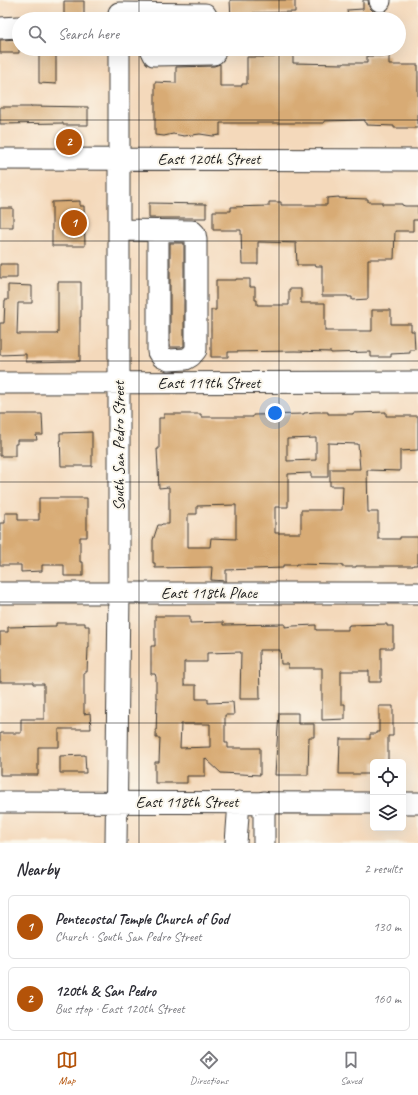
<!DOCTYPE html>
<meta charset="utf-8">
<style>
body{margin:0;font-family:Caveat,sans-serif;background:#f7f7f7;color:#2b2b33}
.controls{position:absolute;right:12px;bottom:12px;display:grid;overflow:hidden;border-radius:6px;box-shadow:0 4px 16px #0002}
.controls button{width:36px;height:36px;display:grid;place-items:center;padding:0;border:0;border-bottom:1px solid #e1e1e2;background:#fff;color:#2b2b33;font:20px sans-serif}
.you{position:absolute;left:275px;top:413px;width:14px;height:14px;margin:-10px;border:3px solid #fff;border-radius:50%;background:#1a73e8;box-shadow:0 0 0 6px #1a73e833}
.badge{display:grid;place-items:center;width:26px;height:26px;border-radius:50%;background:#b45309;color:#fff;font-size:13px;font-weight:700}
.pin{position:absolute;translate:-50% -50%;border:2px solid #fff;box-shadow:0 1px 4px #0006}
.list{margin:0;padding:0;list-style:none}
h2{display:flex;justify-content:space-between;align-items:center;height:52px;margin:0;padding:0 16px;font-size:17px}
h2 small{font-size:13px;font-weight:400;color:#7c7c81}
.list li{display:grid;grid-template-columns:26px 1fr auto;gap:12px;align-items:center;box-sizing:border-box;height:64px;margin:0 8px 8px;padding:0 8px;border:1px solid #e1e1e2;border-radius:6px}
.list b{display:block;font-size:15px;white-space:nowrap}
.list p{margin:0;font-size:13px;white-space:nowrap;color:#7c7c81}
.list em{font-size:13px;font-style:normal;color:#7c7c81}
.icon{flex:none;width:22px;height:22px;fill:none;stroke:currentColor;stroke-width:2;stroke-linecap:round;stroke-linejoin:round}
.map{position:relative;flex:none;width:418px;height:843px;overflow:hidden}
.search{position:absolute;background:#fff;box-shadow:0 4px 16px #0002;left:12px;right:12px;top:12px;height:44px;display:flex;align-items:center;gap:10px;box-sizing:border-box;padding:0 14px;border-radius:22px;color:#7c7c81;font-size:15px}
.sheet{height:196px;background:#fff}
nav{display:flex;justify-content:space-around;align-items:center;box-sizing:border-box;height:56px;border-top:1px solid #e1e1e2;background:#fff;font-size:11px;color:#7c7c81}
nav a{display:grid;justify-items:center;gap:2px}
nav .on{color:#b45309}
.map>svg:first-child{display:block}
.building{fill:#d8ab74;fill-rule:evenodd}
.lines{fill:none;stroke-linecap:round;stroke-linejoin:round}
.minor-casing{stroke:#3c3834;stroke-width:23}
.minor{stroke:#fff;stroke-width:21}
.grid{fill:none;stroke:#1c1c1c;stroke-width:1;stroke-opacity:0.55}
.labels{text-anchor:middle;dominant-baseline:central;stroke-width:4;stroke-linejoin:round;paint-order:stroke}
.street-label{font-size:16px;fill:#1c1c1c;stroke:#fbf7ec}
</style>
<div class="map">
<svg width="418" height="843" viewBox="0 0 418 843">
<rect width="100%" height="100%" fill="#fbf7ec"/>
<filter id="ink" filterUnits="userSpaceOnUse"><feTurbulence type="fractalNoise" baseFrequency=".025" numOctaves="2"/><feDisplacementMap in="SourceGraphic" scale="8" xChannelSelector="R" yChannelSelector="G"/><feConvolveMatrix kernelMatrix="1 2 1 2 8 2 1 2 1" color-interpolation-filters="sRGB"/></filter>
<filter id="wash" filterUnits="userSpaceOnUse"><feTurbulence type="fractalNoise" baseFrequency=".012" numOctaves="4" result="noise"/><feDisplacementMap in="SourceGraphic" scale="16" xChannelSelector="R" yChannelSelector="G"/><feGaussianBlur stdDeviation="0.9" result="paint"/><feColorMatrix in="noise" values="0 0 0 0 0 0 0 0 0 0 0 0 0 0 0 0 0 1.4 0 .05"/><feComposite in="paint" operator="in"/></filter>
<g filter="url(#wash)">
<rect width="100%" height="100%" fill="#f4d9bb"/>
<g id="blocks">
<path class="building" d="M230,0H295V12L253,13V19H231Z
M363,0H368L369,7L374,12L380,13L384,12V19H348L347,10L363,9Z
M64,1H84V18H64Z
M19,39V53H0V40Z
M39,49H56V84L39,83Z
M275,49H293V63L344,64V63H367V56H389V65H418V128H394V126L367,125V123H365V120L324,121V123H220V135L213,136L200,134L184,136L173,134L164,136L155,135V82L176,83V67L214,66L220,64V86H242V84H247V57H275Z
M31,106L88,107V125H63V123L0,124V107H31Z
M339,197V198L368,199V202H382V204H402V205L405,206H418V220H413V231H395L394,259H368V299L352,300V297H348V296H322V266H316V265H297L296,243L258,242V264H242L241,230H213V211H231V207L269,206V202H281V205H327V198Z
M80,201V206H84L85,246H52V202Z
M149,203L206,204V218H149Z
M0,208H13V227H0Z
M170,243H184V346L182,347H170Z
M0,264H17V278H0Z
M236,279H250V287H255V300H257V305H289V289H301V303H325V331H372V310H391V324H411V331H414L415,350H410V353L391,354V357H371V352L331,353V352L295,351L228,352V357H211V310H216V280H236Z
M58,282H81V317H80V361L26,362V354L0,355V323H4L5,300H8V285L32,286V303H18L17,334H56L58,333Z
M315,412H328V414H353V413L386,412V416H418V450L400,451V471L367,470L368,512H378V539H400V537H418V562H417V565H413V566H356V567H342V565L296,564V565H283V568L226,570V581L211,580L212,567L155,568V563H153V540L158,525H161L162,524H169V487L159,488L157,449H159V418H164V414H201V417H253V415L304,414V413ZM316,438V460L287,461V439ZM328,443L358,444L360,469H330V486H343L342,510H301V533H275V507H288V474L311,473V477H328ZM236,505V539L211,538L210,547H188V514H197V506Z
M0,414H42L43,435H36L37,440H17V444H15V456H0Z
M92,432V466H61L60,433Z
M39,498H87V537H80V562H83V576H64V565H42V571L21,572V565H0V523H5V513H18V520H39Z
M155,616H190V623L223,622V625L285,624V627L293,626L316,625V630H348V626H349V625L387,624V626H393V648H381V682H369V671H341V704H345V719L322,720V668H288V664H281L280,650H259L260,699H240L241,652L207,653V662H184V685H196V699H208V703L233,702L234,715H225V743H228V748H260V775L221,773L205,758V776H187V783H155V762H159L160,738H156L157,698H156V677L155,674H151V646H155ZM181,724H210V747L180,748Z
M56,623H85V626H89V648H88L87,672H84V714L90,713L91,729H59V747H38V775H0V733H21V719H44V684H33V682H0V632H8V627L56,626Z
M379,706H393V736H388V762H373V774H339L340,739H370V734H376V732H379Z
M279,713H298V724H314V737H309L308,775H275Z
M85,755L86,773H60V756Z"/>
</g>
</g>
<g filter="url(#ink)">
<use href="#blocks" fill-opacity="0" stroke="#3c3834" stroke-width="1"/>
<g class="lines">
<g class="minor-casing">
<path id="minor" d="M380,0V1
M119,13L205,14L208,19
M0,28L19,27
M151,49L154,55L214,54L215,49
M0,159L418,160
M119,230L192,231L195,234L196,240V350L191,356L186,359L169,360L162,357L158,352V231
M0,383L418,382
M0,593H418
M0,802L373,803
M403,803H418
M116,843L119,593V49
M236,843L239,802
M264,843V802"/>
</g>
<use href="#minor" class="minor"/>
</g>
</g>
<path class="grid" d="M139,0V19M279,0V19M139,49V843M279,49V843M0,120H418M0,241H418M0,361H418M0,482H418M0,602H418M0,723H418"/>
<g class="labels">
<g class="street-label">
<text x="209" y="159">East 120th Street</text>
<text x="209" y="383">East 119th Street</text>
<text transform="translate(119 446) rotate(-90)">South San Pedro Street</text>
<text x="209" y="593">East 118th Place</text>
<text x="187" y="802">East 118th Street</text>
</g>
</g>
</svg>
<div class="controls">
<button><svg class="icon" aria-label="locate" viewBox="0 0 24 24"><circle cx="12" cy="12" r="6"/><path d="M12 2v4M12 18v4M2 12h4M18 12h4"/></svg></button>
<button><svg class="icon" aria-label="layers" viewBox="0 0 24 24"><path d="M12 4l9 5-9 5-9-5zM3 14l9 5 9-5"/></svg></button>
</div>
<div class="you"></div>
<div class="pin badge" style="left:74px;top:223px">1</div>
<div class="pin badge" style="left:69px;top:142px">2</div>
<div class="search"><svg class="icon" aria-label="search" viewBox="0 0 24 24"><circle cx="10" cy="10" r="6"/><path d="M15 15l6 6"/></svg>Search here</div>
</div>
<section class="sheet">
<h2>Nearby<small>2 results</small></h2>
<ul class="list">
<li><span class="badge">1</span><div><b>Pentecostal Temple Church of God</b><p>Church · South San Pedro Street</p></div><em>130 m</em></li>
<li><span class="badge">2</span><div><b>120th &amp; San Pedro</b><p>Bus stop · East 120th Street</p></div><em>160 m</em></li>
</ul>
</section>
<nav>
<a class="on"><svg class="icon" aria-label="map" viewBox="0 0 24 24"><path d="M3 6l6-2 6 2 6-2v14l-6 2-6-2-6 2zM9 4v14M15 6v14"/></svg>Map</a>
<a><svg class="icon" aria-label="directions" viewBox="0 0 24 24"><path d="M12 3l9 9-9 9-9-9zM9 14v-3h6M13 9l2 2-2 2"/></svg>Directions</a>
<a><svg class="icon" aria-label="saved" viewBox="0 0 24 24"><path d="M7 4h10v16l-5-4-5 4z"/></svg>Saved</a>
</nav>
